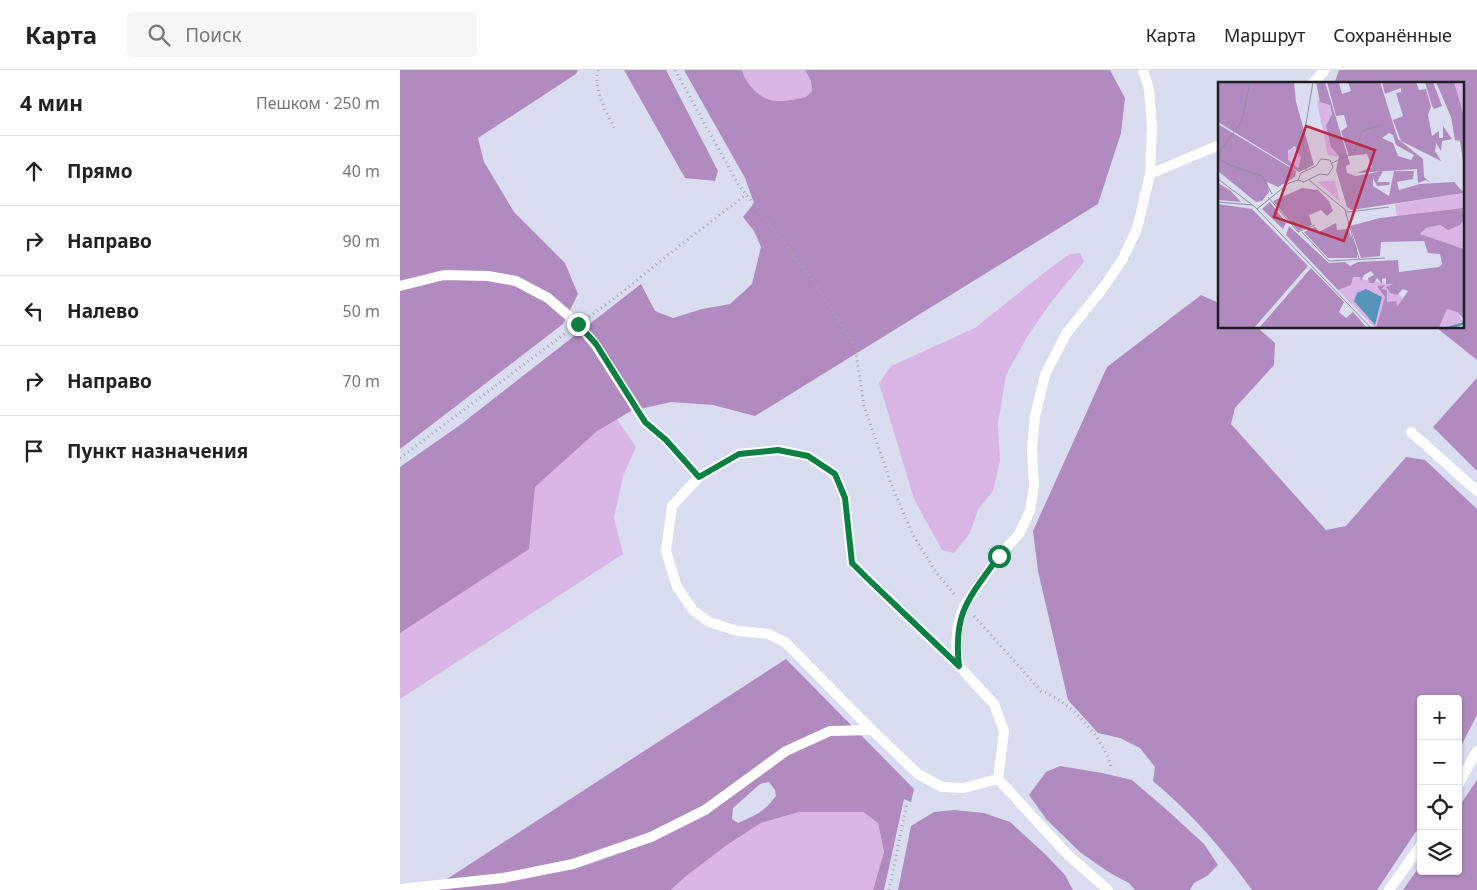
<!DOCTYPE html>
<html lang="ru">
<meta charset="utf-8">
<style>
body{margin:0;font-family:"Noto Sans",sans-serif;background:#f6f6f6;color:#222}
.controls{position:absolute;right:15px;bottom:15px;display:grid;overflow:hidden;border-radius:5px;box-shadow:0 1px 4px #0004}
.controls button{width:45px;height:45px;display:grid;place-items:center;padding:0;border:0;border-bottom:1px solid #e0e0e0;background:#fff;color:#222;font:25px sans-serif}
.stop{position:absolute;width:15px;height:15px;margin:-11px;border:4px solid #0b8043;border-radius:50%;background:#fff}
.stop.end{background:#0b8043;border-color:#fff;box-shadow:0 1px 5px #0008}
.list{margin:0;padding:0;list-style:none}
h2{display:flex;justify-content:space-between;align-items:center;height:65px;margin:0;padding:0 20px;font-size:21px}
h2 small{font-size:16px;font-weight:400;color:#767676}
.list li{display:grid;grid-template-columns:32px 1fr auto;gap:15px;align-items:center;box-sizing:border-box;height:70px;padding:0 20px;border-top:1px solid #e0e0e0}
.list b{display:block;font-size:19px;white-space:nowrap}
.list em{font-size:16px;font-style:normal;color:#767676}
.icon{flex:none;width:28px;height:28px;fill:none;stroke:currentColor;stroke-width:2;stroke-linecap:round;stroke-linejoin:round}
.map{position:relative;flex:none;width:1077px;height:820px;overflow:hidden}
header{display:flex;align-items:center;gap:30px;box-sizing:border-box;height:70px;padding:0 25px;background:#fff;border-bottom:1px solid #e0e0e0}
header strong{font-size:24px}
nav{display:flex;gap:28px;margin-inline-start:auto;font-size:18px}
.search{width:350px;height:45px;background:#f6f6f6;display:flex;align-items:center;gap:12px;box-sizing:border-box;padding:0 18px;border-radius:5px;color:#767676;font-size:19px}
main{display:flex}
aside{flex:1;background:#fff}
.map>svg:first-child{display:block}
.green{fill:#dab6e7}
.forest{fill:#b18bbf;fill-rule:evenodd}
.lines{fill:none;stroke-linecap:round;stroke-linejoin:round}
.path{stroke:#a0a2b1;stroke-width:3;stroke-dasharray:1 4;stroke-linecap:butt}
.service{stroke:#fff;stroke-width:10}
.route{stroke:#0b8043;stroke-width:6}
.inset-river{fill:none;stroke:#5794ba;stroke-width:2.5}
.inset-road{fill:none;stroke:#8f919e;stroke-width:1}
.view{fill:#ba2944;fill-opacity:0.15;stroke:#ba2944;stroke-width:2.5}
.inset-edge{fill:none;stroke:#1e1f25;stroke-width:2.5}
</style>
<header>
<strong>Карта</strong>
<div class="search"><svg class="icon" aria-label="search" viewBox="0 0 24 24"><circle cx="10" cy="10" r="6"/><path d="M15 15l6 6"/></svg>Поиск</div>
<nav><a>Карта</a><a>Маршрут</a><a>Сохранённые</a></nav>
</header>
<main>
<aside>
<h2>4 мин<small>Пешком · 250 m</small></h2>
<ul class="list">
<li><svg class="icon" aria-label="ahead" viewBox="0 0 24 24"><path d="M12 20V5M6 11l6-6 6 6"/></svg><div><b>Прямо</b></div><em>40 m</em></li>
<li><svg class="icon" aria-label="right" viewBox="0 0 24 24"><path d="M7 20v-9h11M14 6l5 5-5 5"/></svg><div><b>Направо</b></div><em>90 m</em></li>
<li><svg class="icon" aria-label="left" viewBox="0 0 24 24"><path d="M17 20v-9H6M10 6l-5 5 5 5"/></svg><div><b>Налево</b></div><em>50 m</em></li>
<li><svg class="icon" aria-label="right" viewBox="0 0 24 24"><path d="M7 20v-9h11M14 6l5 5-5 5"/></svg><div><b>Направо</b></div><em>70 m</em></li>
<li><svg class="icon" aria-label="arrive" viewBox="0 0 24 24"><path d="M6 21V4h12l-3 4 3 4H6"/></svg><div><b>Пункт назначения</b></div></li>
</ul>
</aside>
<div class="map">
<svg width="1077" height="820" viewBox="0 0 1077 820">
<rect width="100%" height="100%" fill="#daddef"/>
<path class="green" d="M342,0H405L411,11L412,21L406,27C397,29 388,31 379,31C362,32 346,15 342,0Z
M680,183L684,192L652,231L627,267L606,305L598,354L600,391L593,421L578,440L570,463L554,483L542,480L514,429L479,313L491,296L575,258L650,198L670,184Z
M203,329L236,377L223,406L214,448L223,484L0,629V543L115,432Z
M399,742H463L478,753L484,782L473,820H271L285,807L327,775L361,753Z"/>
<path class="forest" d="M0,0H178L176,4L78,68L84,92L114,142L165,193L178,224L163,254L0,379Z
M224,0H266L318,101L315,111L285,108Z
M284,0H342C346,15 362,32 379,31C388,31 397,29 406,27L412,21L411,11L405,0H710L725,28L721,63L698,134L355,346L313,335L271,332L231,341L197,361L135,417L129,479L0,563V397L60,355L241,214L255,241L273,248L302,239L330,234L352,214L361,177L354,161L343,147L354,133L345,108Z
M939,0H1077V290L1037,258H1063V14H934Z
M801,225L819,233V258H858L875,273L874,295L835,338L831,354L926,460L946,456L1006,387L1025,390L1077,439V645L1058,682V629H1021V754L977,820H852C822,778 793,745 753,711L755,697L740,678L720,668L698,663L668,630L638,501L633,461L707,297Z
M1077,308V401L1033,357Z
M386,589L514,719L511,732L504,729L484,820H473L484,782L478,753L463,742H399L361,753L327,775L285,807L271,820H30ZM369,712L375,720L376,726C364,742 356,745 338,753L332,749L333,738L360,714Z
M660,696L702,703L732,710L767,740L804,774L818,795L807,806L794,813L790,820H735L729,813L710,803L681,783L647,750L629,725L646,702Z
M1077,710V820H1003L1021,794V801H1058V738Z
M554,740L584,743L610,752L645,784L665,805L673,820H498L511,756L534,742Z"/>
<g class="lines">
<path class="path" d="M198,0C193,18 206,42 214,58
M275,0L338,114L412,209L455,276L464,336L493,419L513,465L536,502L555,525
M189,247L225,220L279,176L347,124
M0,388L167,262
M574,546L641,621C670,631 702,666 711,696
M489,820L507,733"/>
<path class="service" d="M912,14L925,0
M750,104L819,75
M0,216L44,205L88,206L116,211L148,228L178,254L195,274L245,352L266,370L299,407
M1011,362L1077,421
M378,380L408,386L435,404L445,428L452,493L466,507L559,596L594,634L604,661L598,709L564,718L542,717L518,704L472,660L385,572L368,564L338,561L309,552L293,540L277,517L266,481L272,436L299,407L339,384Z
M559,596L556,576L558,554L564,536L599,486L619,464L630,441L634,416L632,379L635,346L645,305L666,264L703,218L722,190L737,159L750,104L752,57L749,19L743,0
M598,709L667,784L708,820
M1058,715L1077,681
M0,819L103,808L173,794L251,767L305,740L386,681L430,661L472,660
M989,820L1021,775"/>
</g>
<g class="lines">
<path class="route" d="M178,254L196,274L245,352L266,370L299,407L339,384L378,380L408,386L435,404L445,428L452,493L466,507L559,596C553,542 569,528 599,486"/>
</g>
<g transform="translate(818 12)">
<rect width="246" height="246" fill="#daddef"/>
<path d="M236,0H246V34ZM101,18L112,22L117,65L123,75L110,73L99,20ZM79,65L83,76L80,86L71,82L69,73L72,67ZM106,99H117L122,120L100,100ZM246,111V126L242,128L179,136L177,122ZM246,137V167L202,152L208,146L222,143L226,146ZM142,188L143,197L174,202L188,222L162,246H157L120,208L131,191ZM229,227L239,230L246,242L221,247Z" fill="#dab6e7"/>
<path d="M0,0H76L78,20L96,83L81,90L0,40ZM77,64L83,76L80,86L70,78V69ZM98,0H107L132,82L128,84L129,91L138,94L165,89L159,100H172L171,103L159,104L155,96V104L171,114L176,89H196L195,97L179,100L181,108L202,102L236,100L246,111L134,128L129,125L118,88L121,74L113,65L108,44L114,32L112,23L102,20ZM109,0L121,1L124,12L133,9L130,0H162L180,57L205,77L206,95L213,101L208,98L200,101L199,87L139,91L154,85L149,72L131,74L123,49L129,45L128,40L126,33L118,34ZM171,51L175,53L178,63L196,73L193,78L180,74L175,61L164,56ZM164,0H198L201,8L208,7L213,25L210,33L214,54L221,49V56H225V44L234,57L224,59L223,69L218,61L217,69L223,79L183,59L175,38L185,34L178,11L183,10V6L167,12ZM207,0H215L224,24L216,27L214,24ZM218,0H236L246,34V86L242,59L237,58L233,35ZM0,42L78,89L77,95L60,105L49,100L51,110L44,119L38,120L0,89ZM0,101L12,108L23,120L0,118ZM84,106L100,108L111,119L115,129L109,134L103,128L91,133L94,143L80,149L55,119ZM52,120L68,141L65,147L44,127ZM0,122L34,127L90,184L36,246H0ZM246,126V137L242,143L230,148L222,143L208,146L202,152L246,167V237L239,230L229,227L221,246H158L167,215L159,204L167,203L164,207L169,208V220L178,219L179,225L190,209L185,207L179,213L172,211L168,205L175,202H168V196L164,197V202L159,196L156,201H151L150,196L156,193L153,189L146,193L143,199L142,195H135L133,203L120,208L68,153L71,144L111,181L127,180L132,184L140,180L180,178L181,190L221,185L224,182L222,172L210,171L206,159L163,160L162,174L143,176L132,144L162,136ZM118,141L119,148L130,147L139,166V176H110L86,150L97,145L101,150ZM93,186L126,220L121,230L128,236L135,230L150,247H40Z" fill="#b18bbf" fill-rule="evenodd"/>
<path d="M148,207L164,215L157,243L136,219L139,211Z" fill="#5794ba"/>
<path class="inset-river" d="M227,247L247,241"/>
<path class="inset-road" d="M32,0L24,39L2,69L1,76L9,82L44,94L54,112M114,81L136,71L144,49L163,43M88,88L85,59L95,0M0,97L37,125L154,247M91,98L130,130L171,125M50,115L80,150L97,143M0,120L34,123M39,127L71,101L80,98L86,100L102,92L110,93L115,85L112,78L103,77L98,84L83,91L80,98M127,128L141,177M84,150L111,179L167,176"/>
<path class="view" d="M88,44L157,68L126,159L56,135Z"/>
<rect width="246" height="246" class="inset-edge"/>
</g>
</svg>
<div class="controls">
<button>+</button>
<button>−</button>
<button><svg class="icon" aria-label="locate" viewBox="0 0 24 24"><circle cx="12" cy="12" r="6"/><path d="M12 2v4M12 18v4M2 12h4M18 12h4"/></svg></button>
<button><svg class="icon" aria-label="layers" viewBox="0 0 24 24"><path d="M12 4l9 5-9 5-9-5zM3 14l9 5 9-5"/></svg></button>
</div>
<div class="stop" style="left:599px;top:486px"></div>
<div class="stop end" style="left:178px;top:254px"></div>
</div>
</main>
